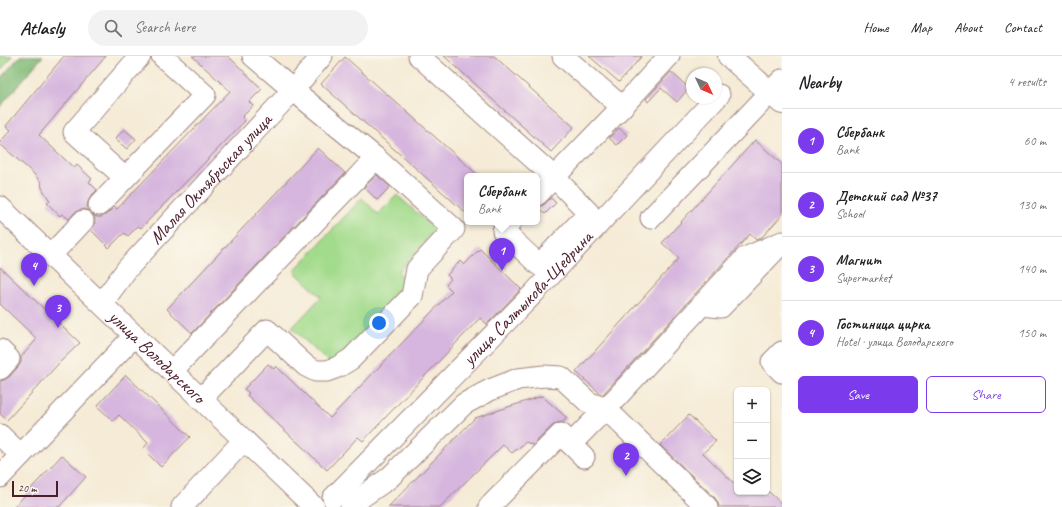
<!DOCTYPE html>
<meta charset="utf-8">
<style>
body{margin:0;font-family:Caveat,sans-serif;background:#f2f2f2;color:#202124}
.controls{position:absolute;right:12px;bottom:12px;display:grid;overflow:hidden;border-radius:6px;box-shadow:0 1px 3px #0004}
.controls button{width:36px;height:36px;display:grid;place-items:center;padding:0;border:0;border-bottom:1px solid #e0e0e0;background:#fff;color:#202124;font:20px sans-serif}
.compass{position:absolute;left:686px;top:12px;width:36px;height:36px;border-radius:50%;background:#fff;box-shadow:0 1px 3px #0004;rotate:134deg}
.scale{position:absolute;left:12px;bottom:10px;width:46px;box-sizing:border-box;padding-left:4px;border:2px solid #4a1f2b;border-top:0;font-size:11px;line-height:14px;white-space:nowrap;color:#4a1f2b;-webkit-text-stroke:3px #fbf7ec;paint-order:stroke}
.you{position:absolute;left:379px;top:267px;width:14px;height:14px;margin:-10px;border:3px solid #fff;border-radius:50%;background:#1a73e8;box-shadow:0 0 0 6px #1a73e833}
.badge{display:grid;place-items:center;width:26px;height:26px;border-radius:50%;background:#7c3aed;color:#fff;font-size:13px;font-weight:700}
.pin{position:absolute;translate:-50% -33px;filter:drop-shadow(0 1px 2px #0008)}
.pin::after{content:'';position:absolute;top:21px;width:14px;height:12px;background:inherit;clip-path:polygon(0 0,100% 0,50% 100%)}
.popup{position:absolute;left:464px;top:117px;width:76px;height:52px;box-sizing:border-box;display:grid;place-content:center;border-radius:6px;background:#fff;filter:drop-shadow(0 1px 3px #0005);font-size:13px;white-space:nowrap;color:#757577}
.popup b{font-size:15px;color:#202124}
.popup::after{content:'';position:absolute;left:50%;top:100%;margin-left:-8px;border:8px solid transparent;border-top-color:#fff}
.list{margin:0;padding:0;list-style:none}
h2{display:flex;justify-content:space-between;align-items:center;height:52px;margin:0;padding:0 16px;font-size:17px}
h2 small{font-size:13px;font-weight:400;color:#757577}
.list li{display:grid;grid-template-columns:26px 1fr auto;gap:12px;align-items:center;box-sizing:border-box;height:64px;padding:0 16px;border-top:1px solid #e0e0e0}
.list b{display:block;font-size:15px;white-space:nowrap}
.list p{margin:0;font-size:13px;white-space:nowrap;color:#757577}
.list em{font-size:13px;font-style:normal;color:#757577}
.actions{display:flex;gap:8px;padding:12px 16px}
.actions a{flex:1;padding:9px 0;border:1px solid #7c3aed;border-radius:6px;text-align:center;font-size:14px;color:#7c3aed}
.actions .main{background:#7c3aed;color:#fff}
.icon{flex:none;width:22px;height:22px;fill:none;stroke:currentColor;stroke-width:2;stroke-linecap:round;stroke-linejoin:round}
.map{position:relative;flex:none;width:782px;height:451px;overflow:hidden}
header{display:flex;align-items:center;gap:24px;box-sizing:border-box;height:56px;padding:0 20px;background:#fff;border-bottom:1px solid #e0e0e0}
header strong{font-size:19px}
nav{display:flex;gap:22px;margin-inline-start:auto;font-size:14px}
.search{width:280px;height:36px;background:#f2f2f2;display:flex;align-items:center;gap:10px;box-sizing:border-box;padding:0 14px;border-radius:22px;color:#757577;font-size:15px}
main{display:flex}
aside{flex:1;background:#fff}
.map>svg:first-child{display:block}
.green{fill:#a3db8c;stroke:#767d5c}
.forest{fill:#82bb78;stroke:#666d52}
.building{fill:#d6b5de}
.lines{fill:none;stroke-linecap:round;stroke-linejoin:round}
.minor-casing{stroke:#a08580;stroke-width:23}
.major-casing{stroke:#a08580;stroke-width:24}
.minor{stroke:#fff;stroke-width:21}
.major{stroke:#fff;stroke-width:22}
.labels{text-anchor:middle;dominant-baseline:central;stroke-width:4;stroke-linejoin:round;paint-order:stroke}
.street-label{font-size:19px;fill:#4a1f2b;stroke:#fbf7ec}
</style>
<header>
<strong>Atlasly</strong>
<div class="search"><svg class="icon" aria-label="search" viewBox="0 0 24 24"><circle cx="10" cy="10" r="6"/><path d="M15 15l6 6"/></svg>Search here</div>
<nav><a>Home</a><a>Map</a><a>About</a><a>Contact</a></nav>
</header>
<main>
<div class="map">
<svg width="782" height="451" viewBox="0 0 782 451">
<rect width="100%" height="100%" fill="#fbf7ec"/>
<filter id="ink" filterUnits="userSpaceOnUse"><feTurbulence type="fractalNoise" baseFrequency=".025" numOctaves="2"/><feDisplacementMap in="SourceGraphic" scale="8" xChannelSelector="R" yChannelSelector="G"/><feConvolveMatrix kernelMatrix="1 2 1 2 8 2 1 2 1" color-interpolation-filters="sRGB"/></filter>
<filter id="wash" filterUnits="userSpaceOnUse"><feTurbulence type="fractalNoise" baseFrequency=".012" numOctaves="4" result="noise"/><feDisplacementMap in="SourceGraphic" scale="16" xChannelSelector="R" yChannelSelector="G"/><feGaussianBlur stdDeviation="0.9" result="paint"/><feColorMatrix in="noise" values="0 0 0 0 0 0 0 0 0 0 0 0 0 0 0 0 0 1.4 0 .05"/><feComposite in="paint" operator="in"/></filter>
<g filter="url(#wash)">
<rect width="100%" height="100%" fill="#f5ebd6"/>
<path class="green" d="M0,0H12L0,15Z
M397,139L436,174L398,216L412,233L334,312L292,272L321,241L294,215L362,142L378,158Z"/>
<path class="forest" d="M20,0H43L0,51V23Z"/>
<g id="blocks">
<path class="building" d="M64,0H106L39,79L74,112L77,109L92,123L89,126L97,134L90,141L88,146L87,152L89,155L85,153L79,154L74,157L69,163L62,158L60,160L47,147L50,145L42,132L41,126L32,116L0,88V86L11,74L6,70Z
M192,0H228L262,33L249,46L253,50L242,61L245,65L141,172L138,170L128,180L124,177L109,192L91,174L95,167V162L93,159L96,161H102L108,157L114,151L117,153L230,35Z
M444,0H494L574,71L551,96Z
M589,0H642L619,26Z
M345,1L479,120H467V158L321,28Z
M671,16L689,32L677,46L661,32L648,46L646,43Z
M619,72L627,79L617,89L609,82Z
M124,73L136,83L127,93L115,83Z
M755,84L782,108V159L762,181L756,184L750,178L618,322L602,339L576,316L679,202L662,187Z
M318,92L345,117L192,277L167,253Z
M377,119L390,131L377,144L364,131Z
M551,142L556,147L545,158L537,151L541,150L545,148Z
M480,193L521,233L487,268L480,262L363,385L358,381L327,414L247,339L249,337L244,333L268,308L274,313L276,310L330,362L452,235L446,229L451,223L447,219L460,205L464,209Z
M0,211L80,287L61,305L7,364L0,358V325L4,324L9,321L18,311L21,306V301L37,283L0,248Z
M126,319L190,381L161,411L143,393L148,387L119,359L113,365L97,350Z
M542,340L567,362L563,366L557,367L552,370L533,389L526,386L512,397L503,389L440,451H388L475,362Z
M689,359L716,385L703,397L737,430V436H769L782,448V451H719L718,447L715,442L660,389Z
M62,399L86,421L59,451H14Z"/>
</g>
</g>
<g filter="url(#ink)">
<use href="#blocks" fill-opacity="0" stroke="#a08580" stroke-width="1"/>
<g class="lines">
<g class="minor-casing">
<g id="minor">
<path d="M419,0L554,121L589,157L539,209L503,175L511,166"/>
<path d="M563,0L622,51"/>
<path d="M125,122L74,76L140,0"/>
<path d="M537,139L622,51L669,0"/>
<path d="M99,149L205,39L162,0"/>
<path id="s1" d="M0,151L314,451"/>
<path d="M651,162L782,24"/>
<path d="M51,199L83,165"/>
<path id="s2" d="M102,247L127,213L293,34L322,0"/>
<path d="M702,249L721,251L777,192"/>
<path d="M0,294L9,303L0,313"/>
<path d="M782,296L772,306L782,316"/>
<path d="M172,315L376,102L293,34L253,0"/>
<path d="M201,343L267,274L306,310L316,315H327L338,311L351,303L412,240L417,213L454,173L376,102"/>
<path d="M0,379L21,399"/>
<path d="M571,388L617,341L745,202L782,186"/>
<path d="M0,421L135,279"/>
<path id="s3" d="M333,442L535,236L719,39"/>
<path d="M182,451L244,384"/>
<path d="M351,451L363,440L389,422L464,348L490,334L518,323L544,320L561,321L588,346L606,353L707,451"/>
<path d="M489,451L561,378L584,401"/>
</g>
</g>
<g class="major-casing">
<path id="major" d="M729,0L782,47"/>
</g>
<use href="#minor" class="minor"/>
<use href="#major" class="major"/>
</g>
</g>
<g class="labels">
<g class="street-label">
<text stroke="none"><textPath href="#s2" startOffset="165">Малая Октябрьская улица</textPath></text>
<text stroke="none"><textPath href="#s3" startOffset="279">улица Салтыкова-Щедрина</textPath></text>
<text stroke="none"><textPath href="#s1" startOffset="217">улица Володарского</textPath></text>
</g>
</g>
</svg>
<div class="controls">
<button>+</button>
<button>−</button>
<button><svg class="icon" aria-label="layers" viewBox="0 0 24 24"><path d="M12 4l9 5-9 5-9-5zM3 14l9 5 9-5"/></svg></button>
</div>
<svg class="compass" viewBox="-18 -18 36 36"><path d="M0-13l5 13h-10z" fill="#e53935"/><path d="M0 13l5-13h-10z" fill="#757577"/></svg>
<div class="scale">20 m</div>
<div class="you"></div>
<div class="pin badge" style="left:502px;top:215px">1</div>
<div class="popup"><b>Сбербанк</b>Bank</div>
<div class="pin badge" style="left:626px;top:420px">2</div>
<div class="pin badge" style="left:58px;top:272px">3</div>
<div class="pin badge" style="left:34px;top:230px">4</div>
</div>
<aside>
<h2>Nearby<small>4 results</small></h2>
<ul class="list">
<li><span class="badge">1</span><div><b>Сбербанк</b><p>Bank</p></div><em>60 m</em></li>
<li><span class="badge">2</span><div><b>Детский сад №37</b><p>School</p></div><em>130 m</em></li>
<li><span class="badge">3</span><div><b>Магнит</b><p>Supermarket</p></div><em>140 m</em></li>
<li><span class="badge">4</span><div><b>Гостиница цирка</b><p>Hotel · улица Володарского</p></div><em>150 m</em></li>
</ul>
<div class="actions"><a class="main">Save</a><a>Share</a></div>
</aside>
</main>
